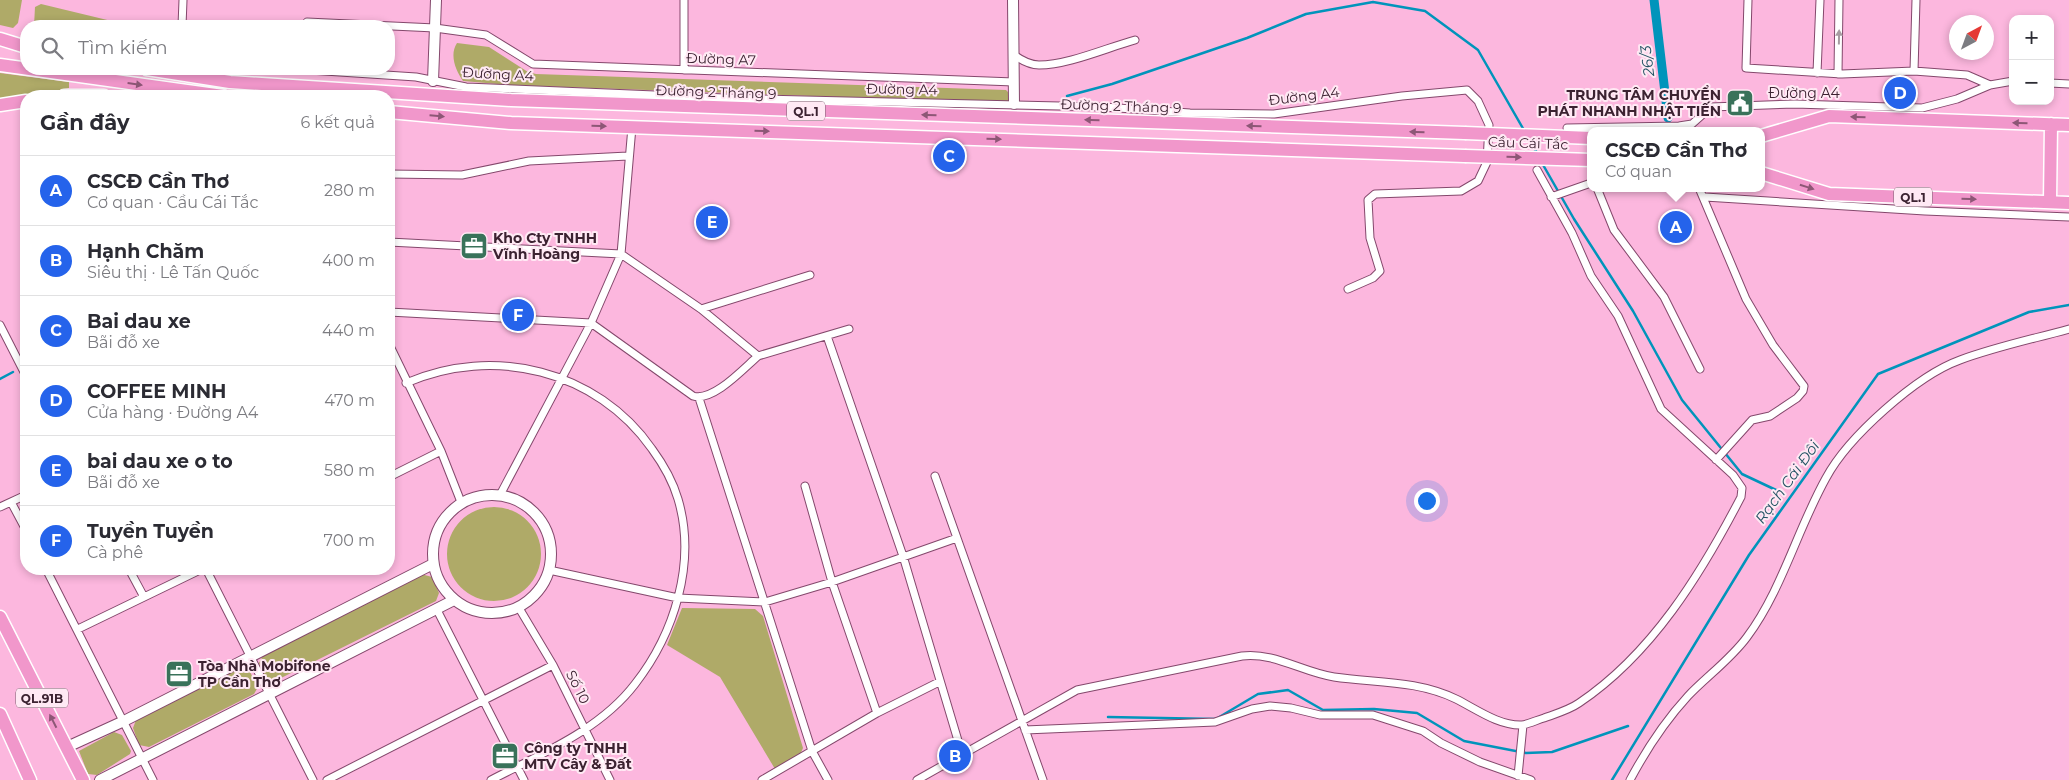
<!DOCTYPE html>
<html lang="vi">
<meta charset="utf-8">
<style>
body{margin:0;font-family:Montserrat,sans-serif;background:#f2f2f3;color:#2b2b33}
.controls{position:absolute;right:15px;top:15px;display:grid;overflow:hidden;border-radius:10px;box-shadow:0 2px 8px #0003}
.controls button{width:45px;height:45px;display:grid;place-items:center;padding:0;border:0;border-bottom:1px solid #e1e1e2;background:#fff;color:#2b2b33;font:25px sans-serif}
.compass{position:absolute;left:1949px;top:15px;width:45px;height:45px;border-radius:50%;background:#fff;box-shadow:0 2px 8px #0003;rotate:41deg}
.you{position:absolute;left:1426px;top:500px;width:18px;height:18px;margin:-12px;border:4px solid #fff;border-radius:50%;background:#1a73e8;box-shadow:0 0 0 8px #1a73e833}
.badge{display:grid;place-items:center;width:32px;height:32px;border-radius:50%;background:#2563eb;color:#fff;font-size:16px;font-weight:700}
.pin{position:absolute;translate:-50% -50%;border:2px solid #fff;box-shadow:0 1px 5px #0006}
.popup{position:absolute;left:1587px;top:127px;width:178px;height:65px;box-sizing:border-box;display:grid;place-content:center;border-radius:10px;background:#fff;filter:drop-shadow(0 1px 4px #0005);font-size:16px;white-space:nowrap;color:#7c7c81}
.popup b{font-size:19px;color:#2b2b33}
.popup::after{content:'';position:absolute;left:50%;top:100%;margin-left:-10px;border:10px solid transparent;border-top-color:#fff}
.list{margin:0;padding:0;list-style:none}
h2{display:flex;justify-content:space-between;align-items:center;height:65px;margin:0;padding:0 20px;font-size:21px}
h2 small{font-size:16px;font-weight:400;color:#7c7c81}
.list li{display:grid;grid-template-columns:32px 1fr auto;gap:15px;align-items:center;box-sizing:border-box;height:70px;padding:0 20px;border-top:1px solid #e1e1e2}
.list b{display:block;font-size:19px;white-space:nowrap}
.list p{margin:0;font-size:16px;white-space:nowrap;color:#7c7c81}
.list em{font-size:16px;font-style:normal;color:#7c7c81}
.icon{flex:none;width:28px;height:28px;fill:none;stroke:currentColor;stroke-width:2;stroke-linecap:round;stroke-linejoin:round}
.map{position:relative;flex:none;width:2069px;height:780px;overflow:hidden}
.search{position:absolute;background:#fff;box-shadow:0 2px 8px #0003;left:20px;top:20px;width:375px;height:55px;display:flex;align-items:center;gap:12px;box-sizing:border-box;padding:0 18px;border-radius:20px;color:#7c7c81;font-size:19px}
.panel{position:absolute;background:#fff;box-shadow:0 2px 8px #0003;left:20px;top:90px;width:375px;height:485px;border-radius:20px}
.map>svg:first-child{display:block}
.green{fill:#afaa68}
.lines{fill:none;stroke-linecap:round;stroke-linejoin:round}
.stream{stroke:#0094bb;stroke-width:2.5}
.canal{stroke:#0094bb;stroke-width:9}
.street-casing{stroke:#84486c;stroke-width:9}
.secondary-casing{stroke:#84486c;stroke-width:12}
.highway-casing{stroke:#fff;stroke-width:15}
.street{stroke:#fff;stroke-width:7}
.secondary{stroke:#fff;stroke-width:10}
.highway{stroke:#f197cb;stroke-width:12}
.highway-bridge-casing{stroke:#fff;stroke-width:15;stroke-linecap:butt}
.highway-bridge{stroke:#f197cb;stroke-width:12}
.oneway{fill:#a79ca2}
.oneway2{fill:#8d5776}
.labels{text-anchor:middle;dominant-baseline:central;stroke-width:4;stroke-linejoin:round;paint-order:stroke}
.shield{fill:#ffe9f4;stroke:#765e6c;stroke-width:1}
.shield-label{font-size:12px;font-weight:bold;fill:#3c2231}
.street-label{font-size:14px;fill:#3c2231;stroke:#ffe9f4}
.poi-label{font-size:14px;font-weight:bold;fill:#3c2231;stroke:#ffe9f4;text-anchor:start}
.water-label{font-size:15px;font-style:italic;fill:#245465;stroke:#ffe9f4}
</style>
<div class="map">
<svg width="2069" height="780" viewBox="0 0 2069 780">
<rect width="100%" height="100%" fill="#fcb7de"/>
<path class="green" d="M0,0H22L18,23L13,28L0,25Z
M41,4L128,25L131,26H34L35,7Z
M457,43L489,47L528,72L536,74L1006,90L1009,93V100L1007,103L509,85L463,81C456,71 449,55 457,43Z
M0,73L69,82V88L0,103Z
M447 554a47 47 0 1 1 94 0a47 47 0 1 1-94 0Z
M421,574L432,577L439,593L436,601L275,681H267L259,663L264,654Z
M682,608L755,609L763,616L803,748L800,755L775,769L720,677L667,645Z
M242,666L249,670L258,687L254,694L149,747L139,745L133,728L136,720Z
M114,732L122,735L131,751L130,754L97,775L88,774L79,751Z"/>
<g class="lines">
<path class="stream" d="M1067,96L1112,84L1247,38L1306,14L1373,2L1425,11L1478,50L1525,132
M1530,141L1537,153
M1542,163L1574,219L1633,311L1682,400L1742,474L1776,490
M0,379L13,372
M1108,717L1216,719L1258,694L1288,690L1323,710L1374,709L1417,713L1464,741L1526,753L1552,752L1628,726
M1612,780L1749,555L1878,374L2029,312L2069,305"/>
<path class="canal" d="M1654,0L1668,118"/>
<g class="street-casing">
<path id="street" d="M1748,0L1746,68L1842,74L1914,71L1916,0
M307,22L435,28L486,35L533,64L1014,82
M182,26L183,0
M1014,55C1021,60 1030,65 1039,65C1068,65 1106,48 1135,40
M294,69L416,77L466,87L725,98L1104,107L1190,113L1274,114L1402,96L1467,90L1478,101L1489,125L1487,162L1478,181L1461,191L1375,194L1368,200L1370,238L1380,271L1373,278L1348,289
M684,70V0
M1914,71L1967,75L1990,85
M1817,73L1820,0
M1838,74L1839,0
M2050,83L2069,84
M1567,128L1679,126L1692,124L1711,107L1795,104L1922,108L1957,99L1990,85L2013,81
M389,174L462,175L529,161L628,156
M1597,188L1614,230L1664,297L1700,369
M1699,188L1746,299L1773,345L1804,386L1803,391L1797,398L1770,416L1752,420L1716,460
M1551,197L1591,183
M1705,197L1925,211L2069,217
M389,242L621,254L701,309L758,356C743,369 713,402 693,396L591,323L389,312
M701,309L810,275
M0,325L26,376
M827,336L903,556L962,754
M389,344L441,451L461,502
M758,356L849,329
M406,383C493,345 597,370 652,449C663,464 673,482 678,499C697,563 674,634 635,684C600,730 541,754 491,780
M699,398L812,751L828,780
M935,476L1043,780
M389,477L441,451
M805,486L832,582L877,713
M500,495L591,323L621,254L632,127
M11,502L26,530
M0,507L26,495
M46,569L153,780
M129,569L144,597
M206,569L313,780
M549,570L678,598L765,602L832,582L957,538
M436,608L524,780
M519,608L553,665L610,780
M78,629L202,569
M1025,730L1215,722L1252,709L1270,706L1291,708L1320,715H1373L1423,731L1441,743L1480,762L1531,780
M1518,776L1523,725
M327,780L553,665
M762,780L877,713L939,682
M917,780L1077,690L1242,656C1274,652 1302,672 1334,677C1375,683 1417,680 1456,699C1476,709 1499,726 1522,725C1529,724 1537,720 1544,718C1555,714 1569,710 1579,703C1652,654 1701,574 1741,497L1742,488L1733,475L1661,409L1618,316L1591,276L1572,233L1537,170
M1630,780C1646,750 1665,721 1688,696C1706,677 1731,659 1747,637C1782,590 1797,530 1826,478C1848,437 1916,376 1960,360C1995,347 2033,339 2069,329"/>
</g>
<g class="secondary-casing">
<path id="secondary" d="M1013,0L1014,104
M433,81L436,0
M433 554a59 59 0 1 1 118 0a59 59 0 1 1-118 0Z
M67,747L124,721L433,564
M100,780L454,600"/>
</g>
<g class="highway-casing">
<path id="highway" d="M0,39L26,47
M0,65L223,96
M147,69L230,82L511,100L1465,133
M64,96H104
M0,105L26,101
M389,112L511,123L1465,156
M1761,136L1829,116L2069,125
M1761,173L1829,194L2069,203
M2050,202L2051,124
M0,617L83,780
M0,714L30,780"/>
</g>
<use href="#street" class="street"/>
<use href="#secondary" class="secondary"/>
<use href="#highway" class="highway"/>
<g class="highway-bridge-casing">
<path id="highway-bridge" d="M1465,133L1591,138
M1465,156L1591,160"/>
</g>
<use href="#highway-bridge" class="highway-bridge"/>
</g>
<defs><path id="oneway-solid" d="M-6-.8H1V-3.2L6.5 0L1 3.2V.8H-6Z" transform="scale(1.25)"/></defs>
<use class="oneway" href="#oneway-solid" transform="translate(1839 37) rotate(-89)"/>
<g class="oneway2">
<use href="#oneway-solid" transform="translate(135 84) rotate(8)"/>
<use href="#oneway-solid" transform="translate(929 115) rotate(-178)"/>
<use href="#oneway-solid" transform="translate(437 116) rotate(5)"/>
<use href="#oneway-solid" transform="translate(1858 117) rotate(-178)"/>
<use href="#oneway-solid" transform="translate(1092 120) rotate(-178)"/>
<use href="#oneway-solid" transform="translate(2020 123) rotate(-178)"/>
<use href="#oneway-solid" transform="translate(599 126) rotate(2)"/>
<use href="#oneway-solid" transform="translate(1254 126) rotate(-178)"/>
<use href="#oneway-solid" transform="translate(762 131) rotate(2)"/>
<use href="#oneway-solid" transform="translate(1417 132) rotate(-178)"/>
<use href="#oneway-solid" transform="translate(994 139) rotate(2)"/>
<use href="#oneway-solid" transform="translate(1514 157) rotate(2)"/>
<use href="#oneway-solid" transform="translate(1807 187) rotate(18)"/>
<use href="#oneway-solid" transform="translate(1969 199) rotate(2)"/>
<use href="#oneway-solid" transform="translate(53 721) rotate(-117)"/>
</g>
<defs>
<g id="civic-square" transform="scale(1.4375)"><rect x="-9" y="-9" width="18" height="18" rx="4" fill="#39725a" stroke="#ffe9f4"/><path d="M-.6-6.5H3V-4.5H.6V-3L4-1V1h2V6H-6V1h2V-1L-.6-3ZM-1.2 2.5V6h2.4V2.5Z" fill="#fff"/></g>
<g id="office-square" transform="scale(1.4375)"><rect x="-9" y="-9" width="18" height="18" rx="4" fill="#39725a" stroke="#ffe9f4"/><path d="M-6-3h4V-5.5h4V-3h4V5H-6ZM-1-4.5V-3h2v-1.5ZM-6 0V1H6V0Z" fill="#fff"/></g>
</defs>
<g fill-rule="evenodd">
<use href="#civic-square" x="1740" y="103"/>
<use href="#office-square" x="474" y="246"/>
<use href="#office-square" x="179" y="674"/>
<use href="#office-square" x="505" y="756"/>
</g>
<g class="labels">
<g class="shield">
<rect x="787" y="101.5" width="38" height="19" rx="4"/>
<rect x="1894" y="187.5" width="38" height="19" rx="4"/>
<rect x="16" y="688.5" width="52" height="19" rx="4"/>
</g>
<g class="shield-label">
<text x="806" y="111">QL.1</text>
<text x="1913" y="197">QL.1</text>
<text x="42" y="698">QL.91B</text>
</g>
<g class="street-label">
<text transform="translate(721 59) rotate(2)">Đường A7</text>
<text transform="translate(498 74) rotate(3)">Đường A4</text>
<text transform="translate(902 89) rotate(1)">Đường A4</text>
<text transform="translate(716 92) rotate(2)">Đường 2 Tháng 9</text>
<text x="1804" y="93">Đường A4</text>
<text transform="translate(1304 96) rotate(-7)">Đường A4</text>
<text transform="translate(1121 106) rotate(2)">Đường 2 Tháng 9</text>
<text transform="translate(1528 143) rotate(2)">Cầu Cái Tắc</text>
<text transform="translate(578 687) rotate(63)">Số 10</text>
</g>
<g class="poi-label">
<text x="1721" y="95" text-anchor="end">TRUNG TÂM CHUYỂN<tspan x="1721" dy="16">PHÁT NHANH NHẬT TIẾN</tspan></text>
<text x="493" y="238">Kho Cty TNHH<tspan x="493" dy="16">Vĩnh Hoàng</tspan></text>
<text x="198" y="666">Tòa Nhà Mobifone<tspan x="198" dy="16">TP Cần Thơ</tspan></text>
<text x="524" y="748">Công ty TNHH<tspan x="524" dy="16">MTV Cây &amp; Đất</tspan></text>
</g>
<g class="water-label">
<text transform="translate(1647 61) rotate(-97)">26/3</text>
<text transform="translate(1787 482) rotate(-54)">Rạch Cái Đôi</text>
</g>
</g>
</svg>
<div class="controls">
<button>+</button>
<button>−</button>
</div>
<svg class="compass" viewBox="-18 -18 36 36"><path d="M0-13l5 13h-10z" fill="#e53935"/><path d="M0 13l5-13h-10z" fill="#7c7c81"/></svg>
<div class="you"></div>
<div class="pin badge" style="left:1676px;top:227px">A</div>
<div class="popup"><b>CSCĐ Cần Thơ</b>Cơ quan</div>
<div class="pin badge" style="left:955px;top:756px">B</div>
<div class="pin badge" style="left:949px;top:156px">C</div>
<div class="pin badge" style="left:1900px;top:93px">D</div>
<div class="pin badge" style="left:712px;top:222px">E</div>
<div class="pin badge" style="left:518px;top:315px">F</div>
<div class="search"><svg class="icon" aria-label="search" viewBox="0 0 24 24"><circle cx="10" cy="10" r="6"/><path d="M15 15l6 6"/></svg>Tìm kiếm</div>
<section class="panel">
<h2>Gần đây<small>6 kết quả</small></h2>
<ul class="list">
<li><span class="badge">A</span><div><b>CSCĐ Cần Thơ</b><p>Cơ quan · Cầu Cái Tắc</p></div><em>280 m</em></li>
<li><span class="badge">B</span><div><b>Hạnh Chăm</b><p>Siêu thị · Lê Tấn Quốc</p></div><em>400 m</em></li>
<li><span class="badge">C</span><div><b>Bai dau xe</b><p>Bãi đỗ xe</p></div><em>440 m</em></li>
<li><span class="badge">D</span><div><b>COFFEE MINH</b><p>Cửa hàng · Đường A4</p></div><em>470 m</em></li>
<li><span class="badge">E</span><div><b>bai dau xe o to</b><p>Bãi đỗ xe</p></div><em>580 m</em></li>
<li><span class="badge">F</span><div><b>Tuyền Tuyền</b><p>Cà phê</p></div><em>700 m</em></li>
</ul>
</section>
</div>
